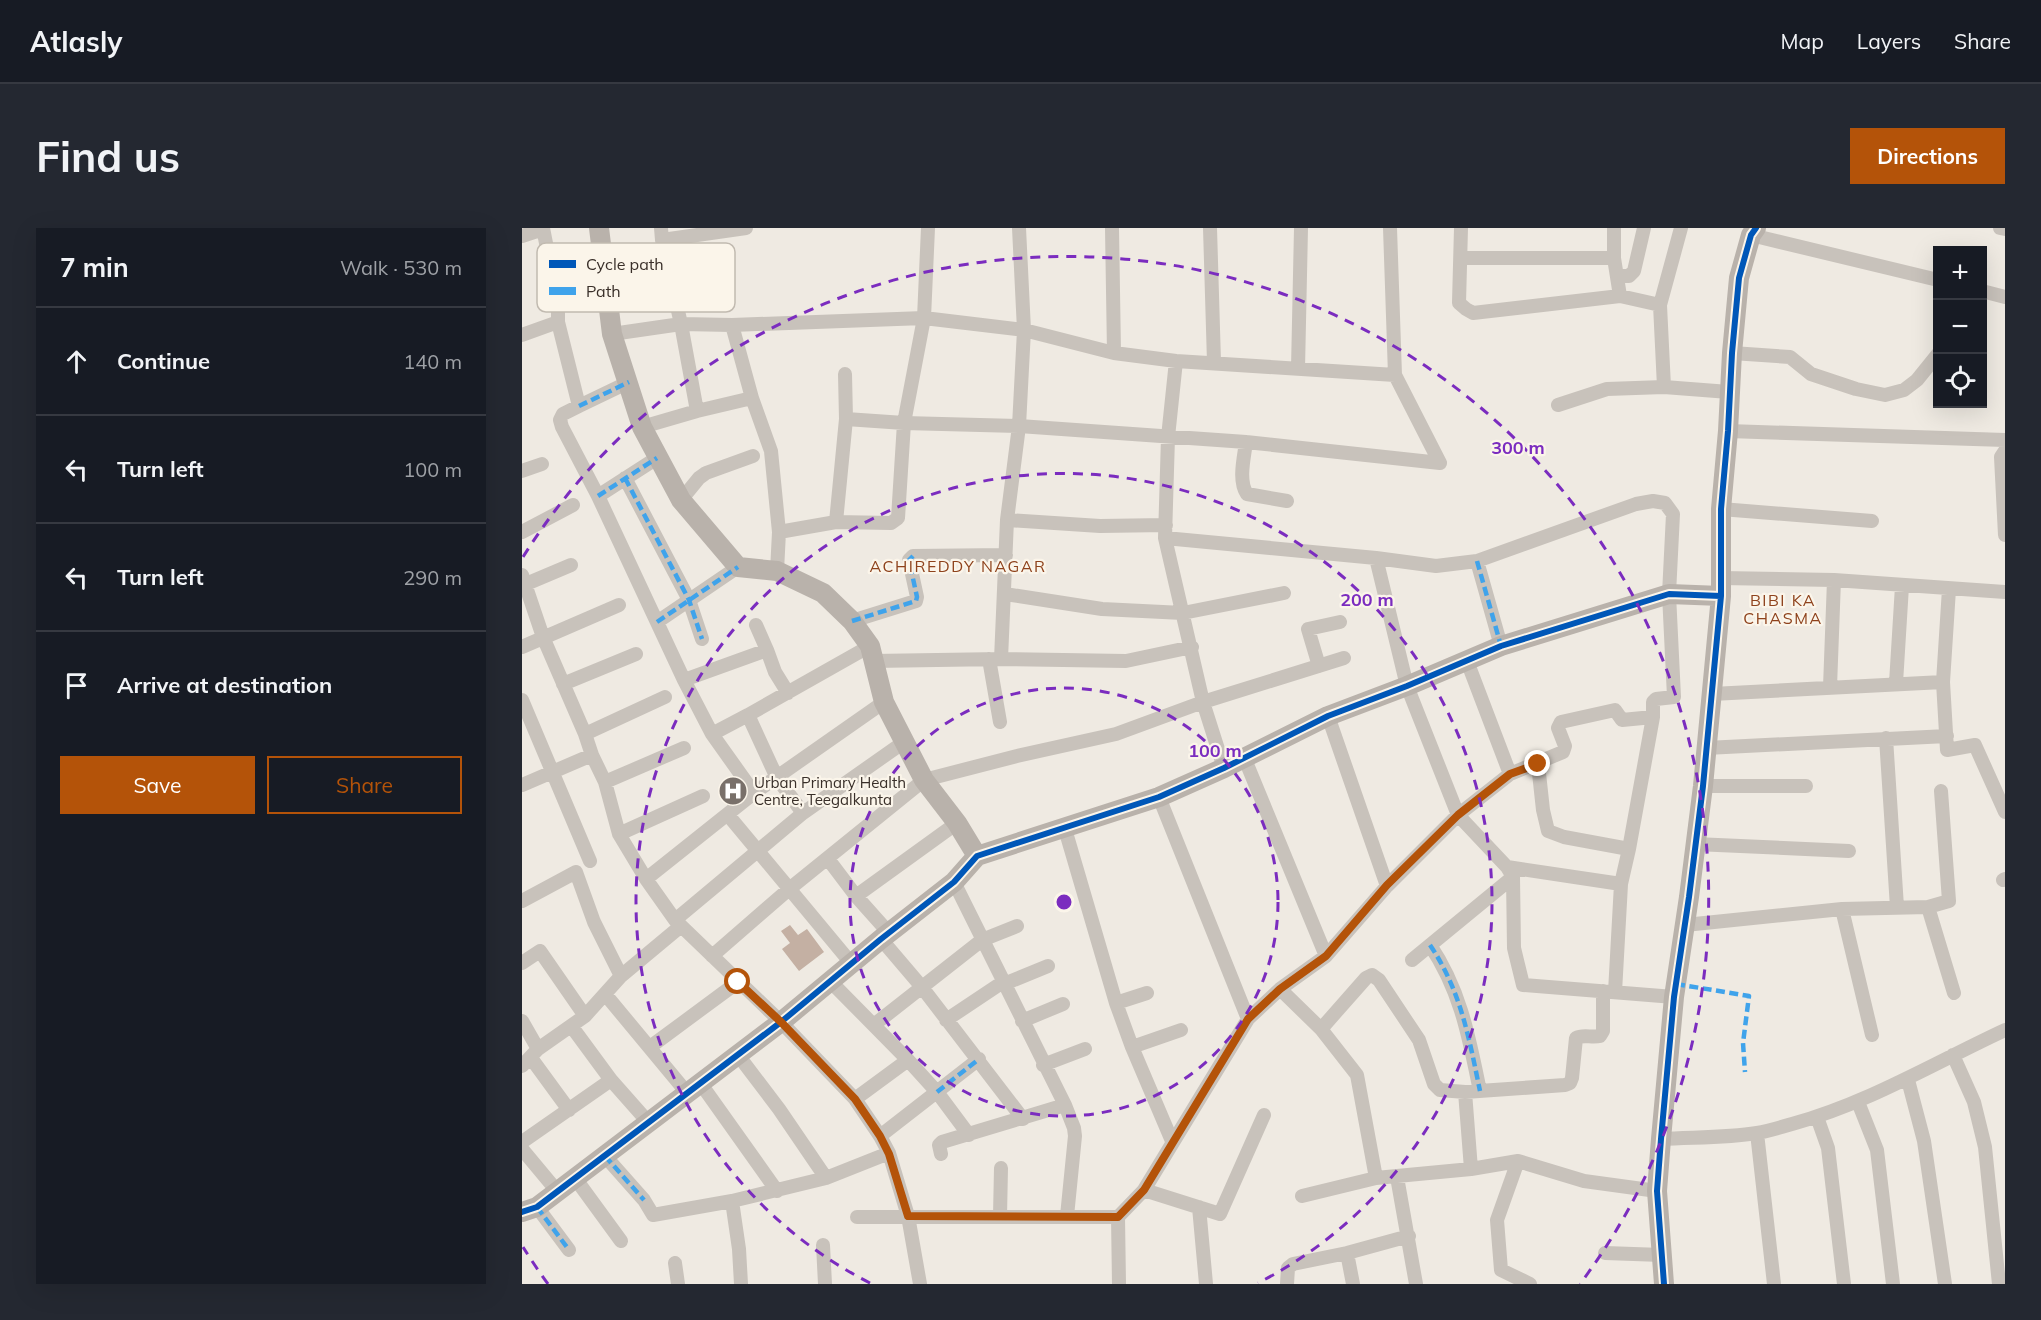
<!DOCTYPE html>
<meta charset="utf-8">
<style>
body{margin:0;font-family:Mulish,sans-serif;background:#242831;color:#f1f3f6}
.controls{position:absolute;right:18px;top:18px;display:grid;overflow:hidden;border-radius:0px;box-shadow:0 6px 24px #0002}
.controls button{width:54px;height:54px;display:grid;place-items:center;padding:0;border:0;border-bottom:2px solid #363941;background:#171b24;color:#f1f3f6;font:30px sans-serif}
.stop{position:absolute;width:18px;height:18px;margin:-14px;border:4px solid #b45309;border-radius:50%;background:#fff}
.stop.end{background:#b45309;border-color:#fff;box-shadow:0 2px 6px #0008}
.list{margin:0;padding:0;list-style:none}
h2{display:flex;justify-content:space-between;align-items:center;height:78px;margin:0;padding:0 24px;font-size:26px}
h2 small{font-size:20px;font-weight:400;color:#9ea1a6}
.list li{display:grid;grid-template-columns:39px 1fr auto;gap:18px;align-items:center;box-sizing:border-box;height:108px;padding:0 24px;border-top:2px solid #363941}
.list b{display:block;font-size:22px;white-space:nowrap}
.list em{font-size:20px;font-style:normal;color:#9ea1a6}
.actions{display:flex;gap:12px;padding:18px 24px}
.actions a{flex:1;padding:14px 0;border:2px solid #b45309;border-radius:0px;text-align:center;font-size:21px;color:#b45309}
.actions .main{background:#b45309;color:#fff}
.icon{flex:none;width:33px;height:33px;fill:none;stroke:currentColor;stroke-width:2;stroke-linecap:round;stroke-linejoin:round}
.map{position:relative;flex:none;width:1483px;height:1056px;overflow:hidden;border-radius:0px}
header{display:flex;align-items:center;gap:36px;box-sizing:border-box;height:84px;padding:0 30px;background:#171b24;border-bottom:2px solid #363941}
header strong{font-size:28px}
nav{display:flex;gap:33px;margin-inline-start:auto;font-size:21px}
.intro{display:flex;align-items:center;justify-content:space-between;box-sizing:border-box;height:144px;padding:0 36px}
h1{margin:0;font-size:42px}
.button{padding:15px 27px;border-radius:0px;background:#b45309;color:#fff;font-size:21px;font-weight:700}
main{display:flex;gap:36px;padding:0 36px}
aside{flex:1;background:#171b24;border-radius:0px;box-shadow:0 6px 24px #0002}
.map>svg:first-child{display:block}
.building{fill:#c4b0a3}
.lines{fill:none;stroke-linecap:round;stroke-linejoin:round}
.street{stroke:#c8c2bb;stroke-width:14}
.secondary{stroke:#b9b2ab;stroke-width:20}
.quiet{stroke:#3fa3eb;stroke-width:4.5;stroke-dasharray:9 4.5;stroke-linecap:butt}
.cycleway-casing{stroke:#fbf5ea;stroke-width:10}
.cycleway{stroke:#0057b8;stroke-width:6}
.route{stroke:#b45309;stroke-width:8}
.ring{fill:none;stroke:#7b2cbf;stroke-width:3;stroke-dasharray:10 8}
.labels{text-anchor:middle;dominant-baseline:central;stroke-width:4.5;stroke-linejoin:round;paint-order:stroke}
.poi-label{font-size:15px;fill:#392f29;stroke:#fbf5ea;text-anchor:start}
.neighbourhood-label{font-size:16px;letter-spacing:1.5px;fill:#8e421c;stroke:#fbf5ea}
.key{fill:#fbf5ea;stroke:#c1bab0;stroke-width:1.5}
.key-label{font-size:16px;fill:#392f29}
.centre{fill:#7b2cbf;stroke:#fbf5ea;stroke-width:3}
.ring-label{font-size:18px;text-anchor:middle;font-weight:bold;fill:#7b2cbf;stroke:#fbf5ea;stroke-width:4.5;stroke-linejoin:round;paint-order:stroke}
</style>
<header>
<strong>Atlasly</strong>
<nav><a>Map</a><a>Layers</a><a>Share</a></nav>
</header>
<div class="intro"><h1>Find us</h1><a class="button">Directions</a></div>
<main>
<aside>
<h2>7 min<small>Walk · 530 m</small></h2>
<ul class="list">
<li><svg class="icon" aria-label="ahead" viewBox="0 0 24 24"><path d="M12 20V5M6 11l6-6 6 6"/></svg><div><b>Continue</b></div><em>140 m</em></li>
<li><svg class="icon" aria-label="left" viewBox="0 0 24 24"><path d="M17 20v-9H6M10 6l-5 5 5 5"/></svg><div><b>Turn left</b></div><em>100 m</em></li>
<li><svg class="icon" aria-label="left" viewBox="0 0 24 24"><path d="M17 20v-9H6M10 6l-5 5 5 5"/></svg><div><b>Turn left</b></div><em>290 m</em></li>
<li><svg class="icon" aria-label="arrive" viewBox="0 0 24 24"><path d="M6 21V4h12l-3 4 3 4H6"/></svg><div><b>Arrive at destination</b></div></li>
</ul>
<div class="actions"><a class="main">Save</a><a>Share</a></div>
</aside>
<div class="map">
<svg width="1483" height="1056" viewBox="0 0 1483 1056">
<rect width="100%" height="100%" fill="#efeae2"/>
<path class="building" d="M268,697L276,707L285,701L302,724L277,743L260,721L268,715L259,703Z"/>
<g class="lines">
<path class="street" d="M21,0L36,76V94L57,178L41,186L38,192L40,199L76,268L162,452L190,506L232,565
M139,0L140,12L224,0
M590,0L592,125
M688,0L692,134
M868,0L873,147L918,235
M939,0L937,75L944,81L951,85L1098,68L1138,77L1142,159
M1092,0V30L1098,68
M1478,0L1483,1
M1229,7L1416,52
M0,8L21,1
M140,12L159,96L175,183
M939,30H1092
M1095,48H1107L1112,43L1122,0
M1460,63L1483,69
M1138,77L1159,0
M210,97L230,170L249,223L257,304L314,294L369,295L376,290L382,195L402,90L406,0
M90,106L159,96L210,97L402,90L502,102L592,125L654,133L873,147
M0,107L36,94
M1210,125L1268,129L1289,146L1334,161L1363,167L1382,162L1395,152L1416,126
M654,133L646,209L643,310L681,474L702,540
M776,141L779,0
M1036,177L1085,161L1142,159L1207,164
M57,178L107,154
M324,191L382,195L497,198L724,214L918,235
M120,199L175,183L230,170
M1206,203L1483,212
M724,214C722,230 716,253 725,266L765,273
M1483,223L1479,229L1483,307
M0,243L20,236
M103,250L167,372L180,411
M76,268L135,230
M159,272L177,250L184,245L231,228
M1199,281L1350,293
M485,292L578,298L644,297
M314,294L324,191L323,146
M0,304L51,277
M643,310L854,330L914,338L955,333L1114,276L1131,273L1143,275L1151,286L1147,366L1152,469L1134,471L1131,474V489L1107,621L1099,656L1093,764
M854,330L885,458L936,587L985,639L991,649L992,720L1001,757L1152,769
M955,333L979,418
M255,343L257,304
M0,347L21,409L63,506L70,527L83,554L97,606L124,651L153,692L259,794L333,871L358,908L367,925L386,988L398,1056
M1199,350L1312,352L1483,364
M4,356L49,337
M1427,361L1421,454L1425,522L1453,517L1483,584
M483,366L580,381L661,385L762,365
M330,393L394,373L395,369L387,332L391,328L484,327
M135,394L216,339
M234,397L245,422L253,444L266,465
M0,419L97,377
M467,431L478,494
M479,431L485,292L497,198L502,102L497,0
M351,433L479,431L604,433L670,419
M945,433L988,546
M797,438L786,401L818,394
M162,452L245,422
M1374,455L1380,358
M41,456L114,426
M1308,459L1312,352
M1190,466L1421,454
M0,472L68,633
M806,488L865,658
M63,506L143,469
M190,506L226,487
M1364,510L1375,679
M1184,520L1425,508
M722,529L804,728
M1016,536L1021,582L1026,603L1042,609L1107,621
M83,554L162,520
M0,557L70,527
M1181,558H1284
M637,569L726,791
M281,585L255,550L226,487L348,418
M206,587L329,735
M543,601L594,775L610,819L650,913
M97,606L181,568
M1173,616L1327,623
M306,631L334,668L367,705
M985,639L1099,656
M124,651L232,565L362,474
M1481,652L1483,651
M432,654L543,877L552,900L553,908L545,988
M334,668L435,595
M0,673L54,644L72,694L99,748
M1406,679L1432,765
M1320,681L1350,807
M153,692L281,585L382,514
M1163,697L1320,681L1406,679L1427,673L1419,563
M359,711L399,758L501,891
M908,717C939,763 947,810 958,863
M190,728L266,662L402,552L495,528L594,506L681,474L822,430
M890,732L991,649
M0,735L18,723L63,788
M308,753L386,832L333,871
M482,756L526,738
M758,761L799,801L835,847L854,950
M83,766L166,866
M594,775L625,765
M424,792L481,754
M0,793L16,821
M500,793L541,776
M353,796L460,712L495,698
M50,799L89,852L127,895
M799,801L844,750L850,747L857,752L897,812L912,856L918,862L943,864L1043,857L1048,855L1050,850L1054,810C1061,806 1070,810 1078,808L1081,803V763
M128,819L216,754
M610,819L659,802
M216,827L257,881L304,950
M1431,827L1452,874L1463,919L1477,1056
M9,830L47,882
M386,832L415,864L447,907
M521,837L563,821
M0,838L16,821L63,788L99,748L159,698
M1386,852L1402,913L1423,1056
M179,856L255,963
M943,864L949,941
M1336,874L1355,922L1371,1056
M1295,889L1306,920L1322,1056
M1235,905L1252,1056
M358,908L457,831
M1139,911C1171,909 1204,910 1235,905C1247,903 1259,899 1270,896C1346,875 1412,835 1483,802
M0,914L89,852
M0,921L35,963
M419,926L417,917L420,914L543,877
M83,928L122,972L131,987L210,973
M875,949L894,1056
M53,950L99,1013
M622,962L698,986L742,887
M780,968L854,950L949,941L996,933
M15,979L47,1022
M677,979L684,1056
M478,988L479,940
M335,989H596
M301,1017L303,1056
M825,1025L831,1056
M1083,1025L1140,1027
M153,1035L156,1056
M219,1056L217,1021L210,973L304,950L367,925
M597,1056L596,989L622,962L726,791L758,761L804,728L865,658L936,587L988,546L1041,524L1043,518L1036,500L1039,494L1093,482L1100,492L1131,489
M765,1056L766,1040L771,1036L825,1025L887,1008
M1008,1056L979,1042L975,992L996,933L1062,953L1135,963"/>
<path class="secondary" d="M77,0L90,106L120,199L159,272L216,339L255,343L301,365L330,393L348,418L362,474L402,552L435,595L455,628
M0,984L15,979L259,794L359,711L432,654L455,628L637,569L702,540L806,488L885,458L979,418L1147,366L1199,368
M1142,1056L1135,963L1139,911L1152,769L1167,669L1181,558L1199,368V281L1206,203L1210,125L1217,50L1229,7L1234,0"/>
<path class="quiet" d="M57,178L107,154
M103,250L167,372L180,411
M76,268L135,230
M955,333L979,418
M330,393L394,373L395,369L387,332L391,328
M135,394L216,339
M908,717C939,763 947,810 958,863
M1154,756L1227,768L1221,815L1223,844
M415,864L457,831
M83,928L122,972
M15,979L47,1022"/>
<g class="cycleway-casing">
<path id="cycleway" d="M0,984L15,979L259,794L359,711L432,654L455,628L637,569L702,540L806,488L885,458L979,418L1147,366L1199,368
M1142,1056L1135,963L1139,911L1152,769L1167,669L1181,558L1199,368V281L1206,203L1210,125L1217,50L1229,7L1234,0"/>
</g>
<use href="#cycleway" class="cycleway"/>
</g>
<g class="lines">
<path class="route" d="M216,754L259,794L333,871L358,908L367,926L386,988L596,989L622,962L726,791L758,761L804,728L865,657L936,587L988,546L1016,536"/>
</g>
<g class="ring">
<circle cx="542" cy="674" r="214"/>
<path d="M348 1055A428 428 0 1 1 736 1055"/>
<path d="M26 1056A642 642 0 0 1 1 1019M1 329A642 642 0 1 1 1058 1056"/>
</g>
<defs>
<g id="hospital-disc" transform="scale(1.5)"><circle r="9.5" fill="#79706a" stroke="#fbf5ea"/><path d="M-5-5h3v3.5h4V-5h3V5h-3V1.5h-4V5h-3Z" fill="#fff"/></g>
</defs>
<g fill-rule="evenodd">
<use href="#hospital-disc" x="211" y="563"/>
</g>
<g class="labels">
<g class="poi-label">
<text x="232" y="554">Urban Primary Health<tspan x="232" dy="17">Centre, Teegalkunta</tspan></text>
</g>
<g class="neighbourhood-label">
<text x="436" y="338">ACHIREDDY NAGAR</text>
<text x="1261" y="372">BIBI KA<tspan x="1261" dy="18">CHASMA</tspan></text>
</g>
</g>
<rect x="15" y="15" width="198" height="69" rx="9" class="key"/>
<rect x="27" y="32" width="27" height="8" fill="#0057b8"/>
<rect x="27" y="59" width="27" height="8" fill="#3fa3eb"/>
<g class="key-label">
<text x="64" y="42">Cycle path</text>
<text x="64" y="69">Path</text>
</g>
<circle cx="542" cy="674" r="9" class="centre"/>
<g class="ring-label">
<text x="996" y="226">300 m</text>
<text x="845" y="378">200 m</text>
<text x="693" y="529">100 m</text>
</g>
</svg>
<div class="controls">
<button>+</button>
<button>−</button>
<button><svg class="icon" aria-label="locate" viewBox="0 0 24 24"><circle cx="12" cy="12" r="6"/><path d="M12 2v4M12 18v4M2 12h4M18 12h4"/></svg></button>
</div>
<div class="stop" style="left:216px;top:754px"></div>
<div class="stop end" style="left:1016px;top:536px"></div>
</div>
</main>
